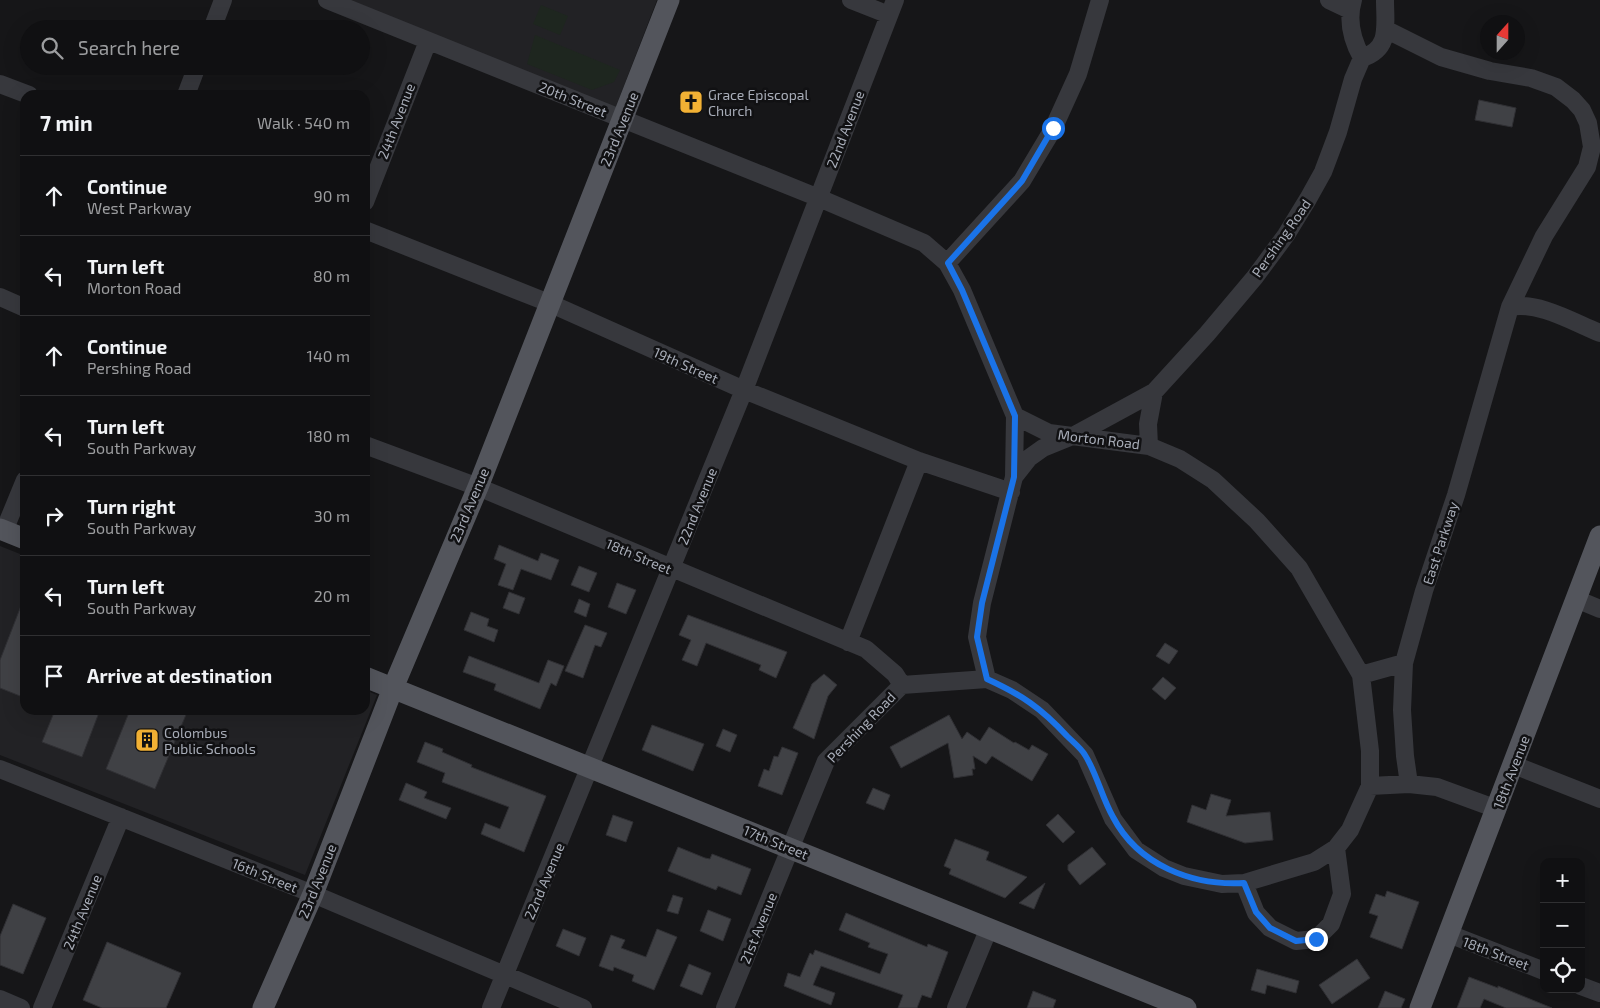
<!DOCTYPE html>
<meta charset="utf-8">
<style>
body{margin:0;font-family:"Exo 2",sans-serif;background:#1e1e20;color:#f1f3f6}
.controls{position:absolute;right:15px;bottom:15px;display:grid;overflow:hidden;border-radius:10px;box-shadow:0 5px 20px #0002}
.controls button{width:45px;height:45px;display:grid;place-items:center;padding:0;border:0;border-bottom:1px solid #303032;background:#101012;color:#f1f3f6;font:25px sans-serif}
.compass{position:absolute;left:1480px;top:15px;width:45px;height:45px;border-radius:50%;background:#101012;box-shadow:0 5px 20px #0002;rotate:21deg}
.stop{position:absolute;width:15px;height:15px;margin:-11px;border:4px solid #1a73e8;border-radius:50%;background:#fff}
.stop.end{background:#1a73e8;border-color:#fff;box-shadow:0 1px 5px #0008}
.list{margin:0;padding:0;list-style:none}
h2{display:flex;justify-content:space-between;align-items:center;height:65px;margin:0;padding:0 20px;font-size:21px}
h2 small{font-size:16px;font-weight:400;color:#9c9d9f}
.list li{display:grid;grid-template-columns:32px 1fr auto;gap:15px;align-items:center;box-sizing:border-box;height:80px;padding:0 20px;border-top:1px solid #303032}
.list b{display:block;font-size:19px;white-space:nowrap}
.list p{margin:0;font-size:16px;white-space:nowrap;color:#9c9d9f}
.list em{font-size:16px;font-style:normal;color:#9c9d9f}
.icon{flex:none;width:28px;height:28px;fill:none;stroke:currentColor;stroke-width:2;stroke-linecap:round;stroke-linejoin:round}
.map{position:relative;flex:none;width:1600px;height:1008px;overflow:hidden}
.search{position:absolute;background:#101012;box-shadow:0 5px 20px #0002;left:20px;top:20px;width:350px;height:55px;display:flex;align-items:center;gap:12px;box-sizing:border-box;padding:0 18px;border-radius:28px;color:#9c9d9f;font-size:19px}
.panel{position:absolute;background:#101012;box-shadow:0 5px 20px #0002;left:20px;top:90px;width:350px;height:625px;border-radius:15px}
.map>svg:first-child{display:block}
.built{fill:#222225}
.green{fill:#1e261f}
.building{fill:#404145;stroke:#303034}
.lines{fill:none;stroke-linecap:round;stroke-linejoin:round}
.minor{stroke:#37383d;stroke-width:18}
.major{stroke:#53555c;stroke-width:21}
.route{stroke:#1a73e8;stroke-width:6}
.labels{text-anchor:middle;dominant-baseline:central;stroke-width:5;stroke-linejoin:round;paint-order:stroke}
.poi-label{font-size:14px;fill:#a8adb8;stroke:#111113;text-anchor:start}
.street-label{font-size:14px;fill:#a8adb8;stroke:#111113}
</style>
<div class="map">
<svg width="1600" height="1008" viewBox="0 0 1600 1008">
<rect width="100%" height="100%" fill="#161618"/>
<path class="built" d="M334,0H657L615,109Z
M0,546L25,556V710H365V690L377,695L305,875L0,755Z"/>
<path class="green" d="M541,5L568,16L560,35L533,24Z
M535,35L620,70L614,82L592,90L527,64Z"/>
<path class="building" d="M1479,100L1516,108L1512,127L1475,120Z
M499,545L538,561L541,553L559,560L551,580L521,569L513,590L498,585L506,564L494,559Z
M579,566L597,573L589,592L571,585Z
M617,583L636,590L626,614L608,607Z
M509,592L525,598L519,614L503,608Z
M24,598H25V698L0,688V660Z
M579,599L590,604L586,617L574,612Z
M471,612L489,619L487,626L498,630L494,642L464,630Z
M688,615L787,652L776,678L759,670L761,665L706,643L697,666L682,660L691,640L679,635Z
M585,625L607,633L601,647L595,645L583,678L565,671Z
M1165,643L1178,651L1169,664L1156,656Z
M469,656L539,683L548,660L564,666L556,686L551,683L540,709L494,690L496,684L463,672Z
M824,674L837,685L828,696L814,739L793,728L812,684Z
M1163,677L1176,688L1165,700L1152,689Z
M55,710H100L82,757L42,742Z
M130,710H188L155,789L106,769Z
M949,715L962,739L967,732L980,741L989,727L1014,743L1015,742L1029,750L1032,745L1048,754L1032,781L992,756L986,764L973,756L975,769H972L973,775L954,778L948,743L901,768L890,747Z
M652,725L704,744L693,771L642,750Z
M723,729L737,735L730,752L716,746Z
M425,742L443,749L442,752L472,765L471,767L546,796L524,852L481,834L485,823L500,829L509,807L442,782L445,773L417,762Z
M782,747L798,753L782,795L758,786L764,769L769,771L774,756L778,757Z
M406,783L427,792L424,798L451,808L446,819L399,800Z
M873,788L890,795L884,810L866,803Z
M1211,794L1231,800L1226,816L1270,812L1273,840L1245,843L1187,822L1192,805L1206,810Z
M1058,814L1075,832L1063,843L1046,825Z
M613,815L633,822L626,842L606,835Z
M955,839L989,852L986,860L1027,877L1005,898L949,874L951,869L944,866Z
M678,847L705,858L710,859L712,854L751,869L741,895L718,886L716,890L668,871Z
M1092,847L1106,864L1080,885L1068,870V865Z
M1045,883L1034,909L1019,903Z
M1387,891L1419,902L1402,949L1370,937L1378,916L1369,913L1376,894L1385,897Z
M673,895L683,898L678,914L667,911Z
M13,904L46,918L23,974L0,965V936Z
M708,910L731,919L723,941L700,931Z
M846,913L927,947L928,944L948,952L931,998L922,995L917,1008H898L903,995L821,966L813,985L835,993L831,1005L784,986L788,973L800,977L810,953L813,955L815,950L880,974L888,954L868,947L870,943L839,930Z
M563,929L586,938L579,956L556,946Z
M657,929L677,937L654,990L632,981L634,975L614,967L613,971L599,966L611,935L625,940L621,948L646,957Z
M107,942L181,973L166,1008H102L83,1000Z
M1357,959L1370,978L1332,1004L1319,985Z
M689,964L711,973L702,995L680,986Z
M1257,969L1299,981L1296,993L1267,985L1265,994L1251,990Z
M1469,977L1498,988V986L1552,1008H1506L1484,999L1480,1008H1457Z
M1033,991L1056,1000L1053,1008H1027Z
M1385,991L1405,999L1401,1008H1378Z"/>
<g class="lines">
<path class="minor" d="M327,0L819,198L924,243L947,263L962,290L1015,416L1049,433L1149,446L1180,459L1213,480L1257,521L1299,568L1361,675L1370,751V786L1350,830L1336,848L1314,862L1244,883L1222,884L1184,876L1164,868L1136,850L1113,819L1085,755L1042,710L1012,690L987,679
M851,0L889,15
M1329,0L1350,10
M1353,0C1347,20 1352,40 1362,58
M212,29L223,0
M1385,29L1441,57L1490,71L1531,78L1556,87L1573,100L1582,110L1588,123L1592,147L1587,167L1544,236L1510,307L1456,495L1424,591L1404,663L1402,710L1405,756L1409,784
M0,84L29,95
M186,95L197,66
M365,202L428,41
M365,230L549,303L744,390L919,461L1011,492
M947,263L1022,181L1053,129L1078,74L1100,0
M0,297L25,308
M1510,307C1538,301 1573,322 1600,333
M365,445L478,487L866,649L895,674L902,685
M1149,446L1148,424L1154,392
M1014,477L1029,458L1043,448L1075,435L1154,392L1207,334L1255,277L1286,235L1308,199L1323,172L1338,132L1353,79L1362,58C1391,49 1385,26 1385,0
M4,531L25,480
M1576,599L1600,609
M848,642L919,461
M1361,675L1404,663
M1514,765L1600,799
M0,769L313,894L583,1008
M1370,786L1409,784L1437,787L1497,809
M1244,883L1256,913L1270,928L1296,941L1316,939L1331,924L1342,894L1336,848
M1449,934L1544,971
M1581,986L1600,993
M0,999L21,1008
M42,1008L121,817
M491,1008L744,390L895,0
M725,1008L826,761L902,685L987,679L977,637L982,603L1014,477L1015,416
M956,1008L989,928"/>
<path class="major" d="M0,529L25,539
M365,677L1186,1008
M263,1008L313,894L393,688L478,487L669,0
M1420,1008L1600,536"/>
</g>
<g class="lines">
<path class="route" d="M1053,128L1022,181L948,263L962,290L1015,416L1014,477L982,603L977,637L987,679C1022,695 1041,708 1067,736C1073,742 1081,748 1085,755C1097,774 1102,798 1113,817C1138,865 1192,886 1244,883L1256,912L1270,928L1296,941L1316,939"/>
</g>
<defs>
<g id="church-square" transform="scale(1.25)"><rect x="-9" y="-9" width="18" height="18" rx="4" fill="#f2b134" stroke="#111113"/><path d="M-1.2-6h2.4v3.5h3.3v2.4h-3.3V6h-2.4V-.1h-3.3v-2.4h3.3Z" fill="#111"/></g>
<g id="building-square" transform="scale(1.25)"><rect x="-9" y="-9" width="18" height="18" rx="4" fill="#f2b134" stroke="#111113"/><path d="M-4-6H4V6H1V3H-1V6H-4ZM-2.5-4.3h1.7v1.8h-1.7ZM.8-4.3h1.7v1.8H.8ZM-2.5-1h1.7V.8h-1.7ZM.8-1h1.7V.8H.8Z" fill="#111"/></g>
</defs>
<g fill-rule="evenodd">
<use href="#church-square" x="691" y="102"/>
<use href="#building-square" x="147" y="740"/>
</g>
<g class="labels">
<g class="poi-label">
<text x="708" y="94">Grace Episcopal<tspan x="708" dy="16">Church</tspan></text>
<text x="164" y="732">Colombus<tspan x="164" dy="16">Public Schools</tspan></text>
</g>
<g class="street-label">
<text transform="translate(573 99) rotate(22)">20th Street</text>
<text transform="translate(396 121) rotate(-69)">24th Avenue</text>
<text transform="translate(619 129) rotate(-68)">23rd Avenue</text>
<text transform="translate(845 129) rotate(-69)">22nd Avenue</text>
<text transform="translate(1281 238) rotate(-55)">Pershing Road</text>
<text transform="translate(686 365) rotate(24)">19th Street</text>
<text transform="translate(1099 439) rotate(7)">Morton Road</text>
<text transform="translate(469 505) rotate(-67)">23rd Avenue</text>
<text transform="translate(697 506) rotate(-68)">22nd Avenue</text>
<text transform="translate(1440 543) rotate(-72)">East Parkway</text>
<text transform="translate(639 556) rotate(23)">18th Street</text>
<text transform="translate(861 727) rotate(-46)">Pershing Road</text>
<text transform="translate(1511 772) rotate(-69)">18th Avenue</text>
<text transform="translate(776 842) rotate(22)">17th Street</text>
<text transform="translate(265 875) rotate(22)">16th Street</text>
<text transform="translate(317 881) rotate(-68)">23rd Avenue</text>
<text transform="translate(544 881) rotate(-67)">22nd Avenue</text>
<text transform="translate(82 912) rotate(-68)">24th Avenue</text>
<text transform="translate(758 928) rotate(-68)">21st Avenue</text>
<text transform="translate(1496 953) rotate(21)">18th Street</text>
</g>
</g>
</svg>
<div class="controls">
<button>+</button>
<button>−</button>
<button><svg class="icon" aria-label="locate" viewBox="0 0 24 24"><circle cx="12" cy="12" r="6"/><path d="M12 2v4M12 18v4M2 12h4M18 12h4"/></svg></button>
</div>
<svg class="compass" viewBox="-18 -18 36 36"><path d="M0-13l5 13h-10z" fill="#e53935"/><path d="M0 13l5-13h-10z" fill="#9c9d9f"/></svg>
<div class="stop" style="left:1053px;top:128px"></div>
<div class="stop end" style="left:1316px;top:939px"></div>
<div class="search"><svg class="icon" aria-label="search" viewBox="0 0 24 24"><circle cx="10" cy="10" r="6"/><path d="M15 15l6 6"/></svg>Search here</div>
<section class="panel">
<h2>7 min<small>Walk · 540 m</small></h2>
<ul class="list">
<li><svg class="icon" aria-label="ahead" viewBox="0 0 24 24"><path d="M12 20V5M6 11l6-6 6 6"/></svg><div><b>Continue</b><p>West Parkway</p></div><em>90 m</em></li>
<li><svg class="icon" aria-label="left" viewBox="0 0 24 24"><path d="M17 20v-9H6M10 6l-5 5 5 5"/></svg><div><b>Turn left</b><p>Morton Road</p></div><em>80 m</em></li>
<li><svg class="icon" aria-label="ahead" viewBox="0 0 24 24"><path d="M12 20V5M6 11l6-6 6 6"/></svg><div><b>Continue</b><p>Pershing Road</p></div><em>140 m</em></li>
<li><svg class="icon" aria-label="left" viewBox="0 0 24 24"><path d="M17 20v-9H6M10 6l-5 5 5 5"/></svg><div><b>Turn left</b><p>South Parkway</p></div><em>180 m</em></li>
<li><svg class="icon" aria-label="right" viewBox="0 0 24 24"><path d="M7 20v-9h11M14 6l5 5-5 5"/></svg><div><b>Turn right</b><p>South Parkway</p></div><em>30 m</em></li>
<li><svg class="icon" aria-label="left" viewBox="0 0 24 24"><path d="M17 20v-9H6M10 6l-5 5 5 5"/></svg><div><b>Turn left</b><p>South Parkway</p></div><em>20 m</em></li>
<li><svg class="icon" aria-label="arrive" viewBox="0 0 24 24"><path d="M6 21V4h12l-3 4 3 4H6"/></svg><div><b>Arrive at destination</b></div></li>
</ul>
</section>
</div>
